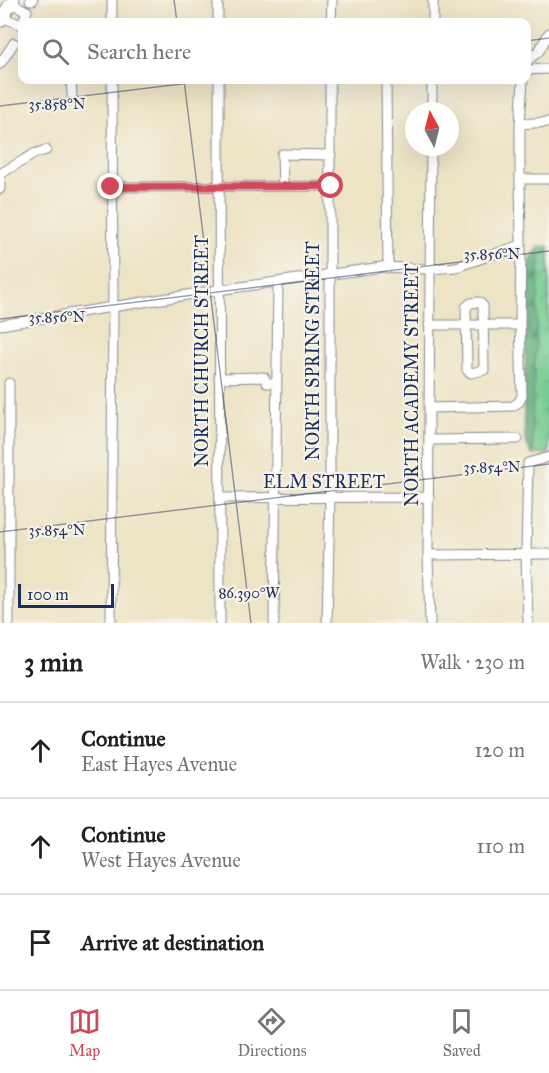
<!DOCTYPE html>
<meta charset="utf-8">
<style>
body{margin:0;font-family:"IM FELL Great Primer",serif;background:#f6f6f6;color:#202124}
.compass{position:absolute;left:405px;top:102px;width:54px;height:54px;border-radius:50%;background:#fff;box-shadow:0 6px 24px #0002;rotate:353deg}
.scale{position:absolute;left:18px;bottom:15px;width:96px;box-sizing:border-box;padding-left:6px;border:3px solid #1b2f5e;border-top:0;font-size:16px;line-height:21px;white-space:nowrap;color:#1b2f5e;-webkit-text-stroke:4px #f7f3e8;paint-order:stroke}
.stop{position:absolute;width:18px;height:18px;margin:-14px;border:4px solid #d1495b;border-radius:50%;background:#fff}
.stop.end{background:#d1495b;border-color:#fff;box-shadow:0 2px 6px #0008}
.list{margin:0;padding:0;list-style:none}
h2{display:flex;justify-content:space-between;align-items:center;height:78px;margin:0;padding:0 24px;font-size:26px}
h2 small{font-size:20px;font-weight:400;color:#757577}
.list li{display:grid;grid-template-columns:39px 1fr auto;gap:18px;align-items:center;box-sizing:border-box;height:96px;padding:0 24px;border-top:2px solid #e0e0e0}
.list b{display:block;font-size:22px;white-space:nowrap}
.list p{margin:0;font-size:20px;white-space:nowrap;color:#757577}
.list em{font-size:20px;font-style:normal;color:#757577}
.icon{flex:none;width:33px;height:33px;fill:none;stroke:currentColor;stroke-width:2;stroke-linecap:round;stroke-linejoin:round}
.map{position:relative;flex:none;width:549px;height:623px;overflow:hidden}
.search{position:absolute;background:#fff;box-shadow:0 6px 24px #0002;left:18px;right:18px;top:18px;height:66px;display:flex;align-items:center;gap:15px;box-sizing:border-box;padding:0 21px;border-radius:12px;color:#757577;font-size:22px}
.sheet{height:366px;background:#fff}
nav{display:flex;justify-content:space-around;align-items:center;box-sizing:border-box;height:84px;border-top:2px solid #e0e0e0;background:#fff;font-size:16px;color:#757577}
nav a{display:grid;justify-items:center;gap:3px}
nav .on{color:#d1495b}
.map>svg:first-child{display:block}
.forest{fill:url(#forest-firs);stroke:#3c6e6c;stroke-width:1.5}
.park{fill:url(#park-crowns);stroke:#477c76;stroke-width:1.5}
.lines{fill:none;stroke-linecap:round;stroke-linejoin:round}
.minor-casing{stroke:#848992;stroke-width:11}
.major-casing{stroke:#848992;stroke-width:14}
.minor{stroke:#fff;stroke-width:9}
.major{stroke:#fff;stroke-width:12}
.route{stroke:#d1495b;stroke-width:8}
.ticks{fill:none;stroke:#1b2f5e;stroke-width:1.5;stroke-opacity:0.45}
.labels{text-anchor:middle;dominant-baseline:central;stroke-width:4.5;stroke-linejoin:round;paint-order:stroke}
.street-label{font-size:18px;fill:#1b2f5e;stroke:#f7f3e8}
.ticks-label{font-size:15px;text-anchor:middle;fill:#1b2f5e;stroke:#f7f3e8;stroke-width:4.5;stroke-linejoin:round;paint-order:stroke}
</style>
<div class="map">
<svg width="549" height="623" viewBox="0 0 549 623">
<defs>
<pattern id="forest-firs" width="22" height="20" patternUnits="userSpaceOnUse" patternTransform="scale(1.5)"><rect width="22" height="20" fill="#5eae7a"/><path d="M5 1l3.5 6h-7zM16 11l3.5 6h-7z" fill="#4d8e67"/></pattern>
<pattern id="park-crowns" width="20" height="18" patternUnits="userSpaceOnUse" patternTransform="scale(1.5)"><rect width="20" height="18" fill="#73ca8f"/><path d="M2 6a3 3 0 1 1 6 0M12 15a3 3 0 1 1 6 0" fill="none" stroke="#5ea478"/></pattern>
</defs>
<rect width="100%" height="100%" fill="#f7f3e8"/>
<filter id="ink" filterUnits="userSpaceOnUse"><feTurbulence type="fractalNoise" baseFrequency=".0167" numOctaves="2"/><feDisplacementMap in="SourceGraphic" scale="12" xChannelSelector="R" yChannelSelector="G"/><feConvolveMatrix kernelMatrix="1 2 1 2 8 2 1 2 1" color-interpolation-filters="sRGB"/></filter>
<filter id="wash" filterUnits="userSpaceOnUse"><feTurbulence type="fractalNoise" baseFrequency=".008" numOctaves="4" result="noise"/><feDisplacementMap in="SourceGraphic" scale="24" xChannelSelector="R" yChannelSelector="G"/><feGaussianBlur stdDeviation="1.35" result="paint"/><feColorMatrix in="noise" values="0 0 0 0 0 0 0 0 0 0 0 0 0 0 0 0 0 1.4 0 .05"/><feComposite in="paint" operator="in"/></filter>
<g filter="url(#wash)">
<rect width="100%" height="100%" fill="#ede3c5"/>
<path class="forest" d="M549,246V453L532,455L525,439L524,410L529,268L533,255L539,247Z"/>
<path class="park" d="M549,253V453L533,455L532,418L540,255Z"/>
</g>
<g filter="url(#ink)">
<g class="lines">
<g class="minor-casing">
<path id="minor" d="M30,0H33
M112,0V22
M218,0V22
M2,17L19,24L24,19L27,11L11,3
M331,22L332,0
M433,22V0
M526,62L539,51L549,33
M0,64L14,43
M526,70L549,69
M71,80L72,95
M219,80L220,623
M386,80L388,268
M432,111V80
M520,124L549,122
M520,179V124L523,80
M283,186L282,154L331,155
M111,187L331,186
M0,189V174L34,154L46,150
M479,302L483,306L484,370L471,373L467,370L466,307L471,303Z
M0,325L218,290L382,267L429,269L456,267L521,245L520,179H549
M520,325L521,245
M219,378L264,377L267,383H276
M429,408L513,406L519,402L522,396L520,325H429
M429,440L518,439
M220,498L429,497
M428,555L549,554
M9,623V383
M111,623L113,307L112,80
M274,623L278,282
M327,623L330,499V80
M430,623L428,555L431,147
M528,623L526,554L528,463L549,457"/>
</g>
<g class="major-casing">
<path id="major" d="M0,21L13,0"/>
</g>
<use href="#minor" class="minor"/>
<use href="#major" class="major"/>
</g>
</g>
<g class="lines" filter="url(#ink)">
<path class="route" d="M111,187L331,186"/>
</g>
<path class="ticks" d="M174,0L177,22M526,41L549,38M184,80L251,623M0,106L214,80M0,319L549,251M0,532L549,464"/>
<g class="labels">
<g class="street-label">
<text transform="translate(202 351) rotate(-90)">NORTH CHURCH STREET</text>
<text transform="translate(313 351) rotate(-90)">NORTH SPRING STREET</text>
<text transform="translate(412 385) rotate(-90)">NORTH ACADEMY STREET</text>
<text x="324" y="482">ELM STREET</text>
</g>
</g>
<g class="ticks-label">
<text x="57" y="109">35.858°N</text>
<text x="492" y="259">35.856°N</text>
<text x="57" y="322">35.856°N</text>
<text x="492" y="472">35.854°N</text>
<text x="57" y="535">35.854°N</text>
<text x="249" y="598">86.390°W</text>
</g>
</svg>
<svg class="compass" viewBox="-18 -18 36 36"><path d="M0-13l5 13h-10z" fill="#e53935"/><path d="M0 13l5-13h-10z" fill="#757577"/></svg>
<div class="scale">100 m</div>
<div class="stop" style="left:331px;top:186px"></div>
<div class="stop end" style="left:111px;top:187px"></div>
<div class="search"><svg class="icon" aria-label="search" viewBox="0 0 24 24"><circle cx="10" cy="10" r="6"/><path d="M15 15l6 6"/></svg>Search here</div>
</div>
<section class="sheet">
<h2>3 min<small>Walk · 230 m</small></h2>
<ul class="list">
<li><svg class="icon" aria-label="ahead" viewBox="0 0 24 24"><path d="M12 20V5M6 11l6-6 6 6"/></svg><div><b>Continue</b><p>East Hayes Avenue</p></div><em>120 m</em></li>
<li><svg class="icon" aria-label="ahead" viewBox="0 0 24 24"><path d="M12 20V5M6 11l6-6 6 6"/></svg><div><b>Continue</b><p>West Hayes Avenue</p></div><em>110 m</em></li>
<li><svg class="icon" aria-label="arrive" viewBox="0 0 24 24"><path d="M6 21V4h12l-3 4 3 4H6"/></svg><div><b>Arrive at destination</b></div></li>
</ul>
</section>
<nav>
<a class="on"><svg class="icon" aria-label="map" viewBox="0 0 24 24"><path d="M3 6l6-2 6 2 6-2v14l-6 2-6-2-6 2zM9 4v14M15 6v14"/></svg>Map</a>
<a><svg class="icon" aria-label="directions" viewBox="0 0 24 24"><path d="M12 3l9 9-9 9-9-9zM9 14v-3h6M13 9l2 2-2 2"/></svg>Directions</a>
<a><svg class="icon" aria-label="saved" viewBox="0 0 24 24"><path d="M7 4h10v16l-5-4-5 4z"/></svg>Saved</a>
</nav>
